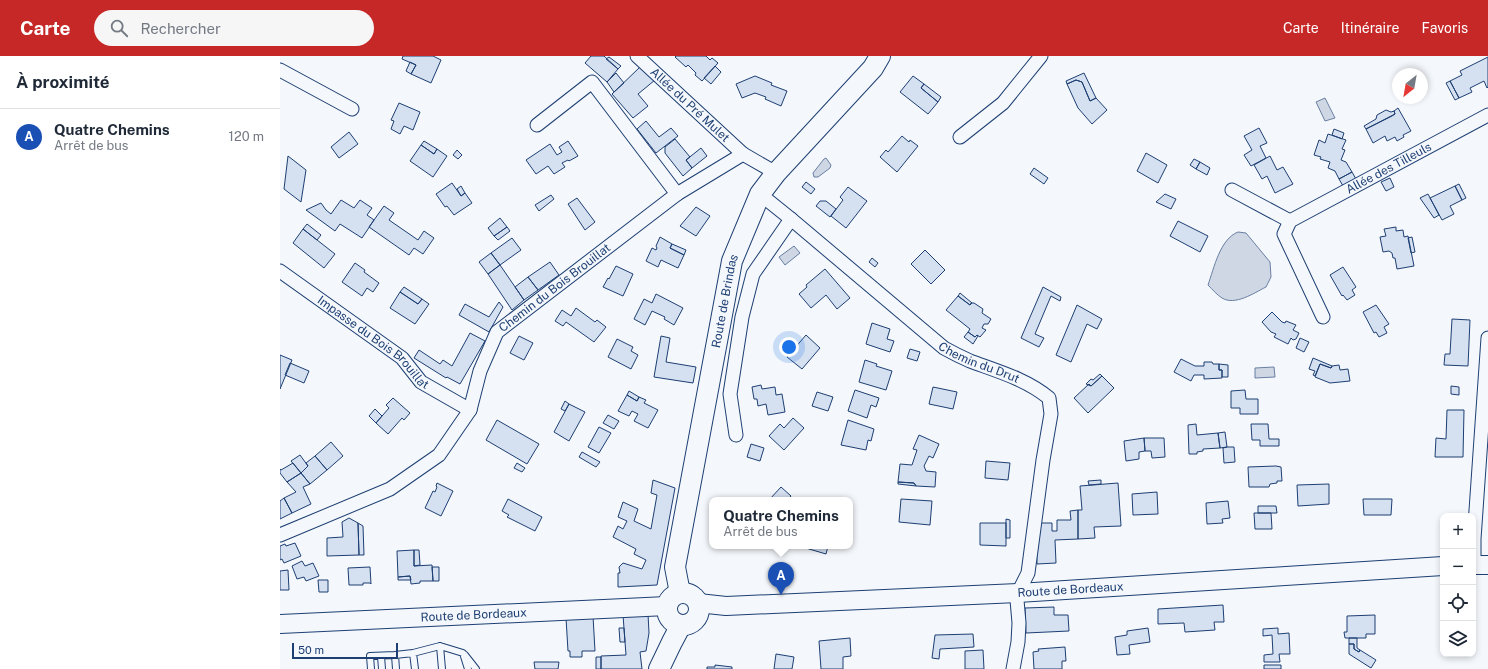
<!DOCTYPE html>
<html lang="fr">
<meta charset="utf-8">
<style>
body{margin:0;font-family:"Public Sans",sans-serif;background:#f6f6f7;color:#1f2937}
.controls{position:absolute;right:12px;bottom:12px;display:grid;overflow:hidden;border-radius:8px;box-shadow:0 2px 6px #0003}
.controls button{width:36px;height:36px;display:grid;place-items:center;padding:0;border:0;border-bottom:1px solid #e0e1e3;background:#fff;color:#1f2937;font:20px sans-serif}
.compass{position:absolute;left:1112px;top:12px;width:36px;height:36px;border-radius:50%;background:#fff;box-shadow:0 2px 6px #0003;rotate:211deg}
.scale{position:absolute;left:12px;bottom:10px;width:106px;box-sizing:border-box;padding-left:4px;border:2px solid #1d3f73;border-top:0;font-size:11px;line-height:14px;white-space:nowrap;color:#1d3f73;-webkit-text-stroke:3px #f4f7fb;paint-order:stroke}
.you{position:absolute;left:509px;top:291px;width:14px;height:14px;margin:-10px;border:3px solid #fff;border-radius:50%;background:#1a73e8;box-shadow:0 0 0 6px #1a73e833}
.badge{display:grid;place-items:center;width:26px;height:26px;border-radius:50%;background:#c62828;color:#fff;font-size:13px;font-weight:700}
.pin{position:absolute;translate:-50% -33px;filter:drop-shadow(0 1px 2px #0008)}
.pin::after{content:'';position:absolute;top:21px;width:14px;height:12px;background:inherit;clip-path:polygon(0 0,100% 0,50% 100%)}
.popup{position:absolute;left:429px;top:441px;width:144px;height:52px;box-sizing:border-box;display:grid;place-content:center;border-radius:8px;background:#fff;filter:drop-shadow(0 1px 3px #0005);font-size:13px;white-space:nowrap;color:#747a83}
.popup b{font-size:15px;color:#1f2937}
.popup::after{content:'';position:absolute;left:50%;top:100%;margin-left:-8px;border:8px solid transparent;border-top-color:#fff}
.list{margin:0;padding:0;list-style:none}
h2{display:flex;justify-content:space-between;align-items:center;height:52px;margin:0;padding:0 16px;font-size:17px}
h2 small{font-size:13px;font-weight:400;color:#747a83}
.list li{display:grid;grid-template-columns:26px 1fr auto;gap:12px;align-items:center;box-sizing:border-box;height:56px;padding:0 16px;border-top:1px solid #e0e1e3}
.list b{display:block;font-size:15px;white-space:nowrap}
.list p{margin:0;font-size:13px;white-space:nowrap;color:#747a83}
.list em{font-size:13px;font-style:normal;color:#747a83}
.icon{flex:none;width:22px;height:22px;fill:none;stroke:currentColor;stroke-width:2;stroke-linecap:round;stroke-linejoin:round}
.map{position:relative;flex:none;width:1208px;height:613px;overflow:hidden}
header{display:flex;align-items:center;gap:24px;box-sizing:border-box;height:56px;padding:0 20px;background:#c62828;color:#fff}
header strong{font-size:19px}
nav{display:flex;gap:22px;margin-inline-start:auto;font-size:14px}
.search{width:280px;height:36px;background:#f6f6f7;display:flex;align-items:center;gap:10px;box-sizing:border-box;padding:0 14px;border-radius:22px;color:#747a83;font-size:15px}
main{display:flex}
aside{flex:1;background:#fff}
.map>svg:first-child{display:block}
.water{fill:#cfd7e4;stroke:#687fa3}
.building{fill:#d5e0f0;stroke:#1d3f73}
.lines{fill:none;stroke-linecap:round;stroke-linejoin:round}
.lane-casing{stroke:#1d3f73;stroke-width:8}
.street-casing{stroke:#1d3f73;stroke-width:15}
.secondary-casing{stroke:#1d3f73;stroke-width:20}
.primary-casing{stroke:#1d3f73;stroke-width:22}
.lane{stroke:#f4f7fb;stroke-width:6}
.street{stroke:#f4f7fb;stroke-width:13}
.secondary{stroke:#f4f7fb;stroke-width:18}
.primary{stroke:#f4f7fb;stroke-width:20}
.labels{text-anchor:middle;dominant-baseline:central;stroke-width:3;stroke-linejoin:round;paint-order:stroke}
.street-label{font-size:12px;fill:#1d3f73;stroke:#f4f7fb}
</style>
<header>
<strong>Carte</strong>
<div class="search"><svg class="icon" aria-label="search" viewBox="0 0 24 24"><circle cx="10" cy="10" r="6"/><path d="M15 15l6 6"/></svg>Rechercher</div>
<nav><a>Carte</a><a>Itinéraire</a><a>Favoris</a></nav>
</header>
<main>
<aside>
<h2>À proximité<small></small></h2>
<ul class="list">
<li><span class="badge" style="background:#1a4fb4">A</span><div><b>Quatre Chemins</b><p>Arrêt de bus</p></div><em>120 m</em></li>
</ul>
</aside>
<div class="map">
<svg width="1208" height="613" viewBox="0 0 1208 613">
<rect width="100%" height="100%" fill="#f4f7fb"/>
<path class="water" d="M1045,42L1055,62L1045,65L1036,46Z
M546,102L551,109L550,112L538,121H534L533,117L544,103Z
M958,176L966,177L990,206L991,221L986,231C974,237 955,250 942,242C937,239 932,233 928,229C934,212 940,183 958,176Z
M514,190L520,197L505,209L499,201Z
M994,311L995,321L975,322V312Z"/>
<path class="building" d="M123,0H153L161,4L151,27L131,18L136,9L122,3Z
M311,0H324L338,13L327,26L305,7Z
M396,0H426L430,4L432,2L438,7L422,25L415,19L416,17L408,9L406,11L395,1Z
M329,1L341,10L338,13L326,3Z
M1208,1V31L1207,32L1204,25L1190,32L1192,36L1179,42L1170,25L1182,19L1180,15Z
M130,6L136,9L131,18L126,15Z
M435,10L441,16L431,28L424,22Z
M360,11L375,24L358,38L368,50L353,62L332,38Z
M336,17L344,27L334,36L327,26Z
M804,17L816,42L810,45L802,26L796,24L787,28L786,25Z
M475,20L492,27L491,29L507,35L501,50L485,43L486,41L475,37L462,42L456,28Z
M633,20L644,28L641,32L658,46L648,58L620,36Z
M796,24L802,26L810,45L816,42L827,54L812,68L798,52L787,28Z
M1170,25L1179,42L1175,44L1166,27Z
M644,28L661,41L658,46L641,32Z
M119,47L140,56L133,74L124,70L120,78L111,73L114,65L111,64Z
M1118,52L1131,75L1123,79L1124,81L1117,85L1115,81L1107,85L1105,80L1093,87L1086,73L1112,60L1115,58L1114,55Z
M1106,54L1111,56L1114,55L1115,58L1086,73L1084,70L1096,63L1097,59Z
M366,65L379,81L391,72L398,80L376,97L357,73Z
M979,72L987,87L980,90L986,102L971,110L964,99L972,94L964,80Z
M1054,73L1064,77L1062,83L1052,79Z
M69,76L78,88L59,102L51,91Z
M1048,78L1066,84L1062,93L1065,94L1061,104L1066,106L1072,116L1059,123L1055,115L1048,112L1050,106L1040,103L1041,101L1034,99L1039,84L1045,87Z
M622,80L629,86L630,84L638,90L617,116L600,101L606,94L608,96Z
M395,83L410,101L406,104L412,112L403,120L385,97V91Z
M144,85L157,93L154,98L141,89Z
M288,85L298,100L289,105L288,104L282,107L285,111L274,118L268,110L256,118L246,104L270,88L277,99L282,96L279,91Z
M141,89L154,98L157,93L167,100L153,121L130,105Z
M421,92L427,100L412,112L406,104Z
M177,94L182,99L178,103L173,99Z
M866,97L887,109L878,127L857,115Z
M8,100L26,114L21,146L4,133Z
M990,100L997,114L1003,111L1013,128L995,137L987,120L982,123L974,109Z
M914,103L920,106L916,113L910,109Z
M920,106L930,112L927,119L916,113Z
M754,112L768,122L764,128L750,118Z
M1072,116L1076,123L1063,130L1059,123Z
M1110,122L1114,131L1106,135L1101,126Z
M526,126L535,133L531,138L522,131Z
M172,127L181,140L185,137L192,147L174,159L167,150L165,151L156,138Z
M1179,128L1186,142L1182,144L1175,130Z
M181,130L185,137L181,140L177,133Z
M1175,130L1182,144L1170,150L1174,158L1162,164L1150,142Z
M568,131L587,145L566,172L551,160L563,144L560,141Z
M885,138L896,143L891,153L876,146Z
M1148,138L1159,159L1154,162L1140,142Z
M271,139L274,143L259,155L255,149Z
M297,142L315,166L305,174L288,148Z
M61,144L74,152L80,144L92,152L87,159L94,164L82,182L60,168L55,175L26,154L41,147L46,154L51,158Z
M540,145H546L556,153L550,161L536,150Z
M104,150L114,157L109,164L138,184L144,175L154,182L143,198L134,192L129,199L89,171Z
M416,151L430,160L416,180L400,170Z
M220,162L227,171L214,180L208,172Z
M898,165L928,180L920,196L890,180Z
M27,168L41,179L37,184L23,173Z
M227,171L230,175L218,184L214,180Z
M1116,171V175L1123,174L1124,181L1128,180L1134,210L1117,213L1115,202H1113L1112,197L1109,195L1103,196L1100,181L1106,180L1104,173Z
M23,173L55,198L44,212L13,187Z
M380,181L392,188L390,192L404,199L398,212L381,204L378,211L366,205L372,192L376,194L377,192L376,190Z
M1132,181L1135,196L1131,197L1128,182Z
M232,182L241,194L220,209L211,197Z
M392,188L406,194L404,199L390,192Z
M645,194L665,214L651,228L631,208Z
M211,197L220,209L208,218L199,206Z
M592,202L598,207L595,211L589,206Z
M270,206L279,219L258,234L248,221Z
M75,207L85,214L84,216L99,227L93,236L87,232L82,240L62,226Z
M220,209L244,244L232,254L208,218Z
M336,210L353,218L343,240L323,231L328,222L329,223Z
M1063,211L1076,231L1072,234L1075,239L1067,244L1063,239L1062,240L1050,219Z
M545,213L570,242L557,253L546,239L531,252L519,238L527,231L526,229Z
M248,221L258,234L244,244L235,231Z
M124,231L142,243L138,248L120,236Z
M763,231L781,241L780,245L771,240L755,278L764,282L759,291L741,282Z
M120,236L138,248L142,243L149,248L135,268L110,252Z
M680,237L692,247L690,249L678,240Z
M376,238L403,252L394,269L384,263L385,261L372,255L365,269L354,263L364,243L372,247Z
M678,240L690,249L691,247H694L703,253L702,257L711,263L708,268H704L702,272L706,274L700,281L697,279L695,281L688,276L690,273L666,254Z
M219,246L223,251L209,276L179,259L185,248L209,261Z
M797,249L822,263L817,273L807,268L791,306L776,299Z
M1096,249L1109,268L1104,271L1107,277L1099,281L1096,276L1094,277L1083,256Z
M296,252L315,266L317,264L326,271L314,286L286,266L283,270L275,265L282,254L291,260Z
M992,256L1002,266L1005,267L1006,265L1016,269L1013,274L1019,277L1016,283L1013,284L1011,282L1008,288L994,281L996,278L991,276L982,266Z
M1172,263L1190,264L1188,310L1164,309L1165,298H1170Z
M592,267L610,273L607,283L614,285L610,296L586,288Z
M688,276L695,281L697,279L698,280L693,288L684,281Z
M190,277L205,285L180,328L167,321L166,322L134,302L139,294L160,308L163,304L172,310Z
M526,279L540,292L522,313L507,301Z
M239,280L253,287L244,304L230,297Z
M381,280L390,282L386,306L416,311L413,327L374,321Z
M1020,282L1029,286L1024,296L1016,292Z
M337,283L353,291L351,295L358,299L351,313L328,301Z
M630,293L640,296L637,305L627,302Z
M0,299L12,304L0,333Z
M1033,302L1052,310L1051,312L1040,308L1035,320L1033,319L1035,315L1029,313Z
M901,303L915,310H924V306H932L933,308H939V314H942V322L924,323V319H914L911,325L894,316Z
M585,304L597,308L596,310L612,315L606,334L579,326Z
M10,307L29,315L24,327L5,319Z
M939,308L948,309V321H942V314H939Z
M1040,308L1051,312L1052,310L1059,309L1060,314L1068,313L1070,325L1050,327L1035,321Z
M820,318L822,320L811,330L806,328L811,323L813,324Z
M822,320L834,332L808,357L794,342L809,328L811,330Z
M481,329L482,333L495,331L496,339L502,338L505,356L488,359L486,348L478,350L477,343H474L472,331Z
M1171,330L1179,331V339L1171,338Z
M653,331L677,336L673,353L649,348Z
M575,334L599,342L596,351L591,349L587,362L568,355Z
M965,334L966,343H978V358H960V352H951V335Z
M349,335L359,341L357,345L347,339Z
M537,336L553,341L548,355L532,350Z
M347,339L357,345L359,341L366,344L364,347L378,354L368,372L354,365L358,358L352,355L349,360L338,355Z
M113,342L130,357L124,364L122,362L108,378L96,367L109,352L106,349Z
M285,345L289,348L285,355L281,353Z
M289,348L305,356L289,385L274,376Z
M95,353L102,360L96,367L89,360Z
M1167,354H1184L1183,401H1155L1156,382L1166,383Z
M328,359L339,365L334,373L323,367Z
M513,362L524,372L504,394L489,380L500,368L504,372Z
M217,364L259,388L247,408L206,384Z
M568,364L594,373L591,385L588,384L586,394L561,389Z
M916,368L917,379L938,377L940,392L923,393V395L917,396V398H909L908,369Z
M971,368H988L989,383H999V390H980V384H972Z
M319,371L331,377L319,397L308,391Z
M945,376L947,391L940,392L938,377Z
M639,379L659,388L653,402L649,400L644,410L646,415L656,416L655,431L636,430L634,427L618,426L620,408L632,409L637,394L633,393Z
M864,382H884L885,401L872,402L871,395H865Z
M864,382L865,395L859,396V403L846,405L844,385Z
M51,386L63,400L47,414L35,400Z
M471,388L484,392L480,405L467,401Z
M947,391H954L955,406L944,407L943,392Z
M302,396L320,406L316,411L299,401Z
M20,399L28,410L21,417L11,405Z
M35,400L47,414L30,428L21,417L28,410L26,407Z
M706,405L730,407L728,424L705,422Z
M13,407L21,417L7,426L0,417V413L1,414Z
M237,407L245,412L242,416L234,412Z
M996,410L1001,411L1002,425H997V427L990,428L989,431H969L968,411Z
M21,417L30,428L23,431L31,448L12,457L4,442L16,436L7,426Z
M373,424L395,432L377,529L338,531V517H340L339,511L343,507L362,513L366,504L354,498L356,493L333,481L338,470L343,473L347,465L338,461L343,446L358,453L354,465L371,473L377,439L371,437Z
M821,424V428L809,429L808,425Z
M618,426L634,427L636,430L618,428Z
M157,427L173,435L161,460L145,452L153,435L155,436L157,431L156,430Z
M838,427L841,470L814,471L815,482L798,483V454H802L800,430Z
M1049,428V448L1018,450L1017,429Z
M501,431L511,440L508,444H489Z
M877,436L878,458L853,459L852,438Z
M4,442L12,457L0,463V445Z
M228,443L262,461L255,475L227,461L229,459L222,455Z
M621,443L652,445L650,469L619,466Z
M1083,443H1112L1111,459H1084Z
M948,445L950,462L942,463L943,467L927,468L926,447Z
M978,450H996L997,457H978Z
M798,454V483L775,484L776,507L757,508L756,476L759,467H772V475H777V464H791L790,455Z
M974,457H991L992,473H975Z
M69,462L78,467L79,499L47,500V482L63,481L62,466Z
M726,463L730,464V482H726Z
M78,467L83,470L84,499H79Z
M700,467H726V490L700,489Z
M15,487L21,500L4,507L2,503L0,504V490L5,488L6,490Z
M519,490H548L546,498Z
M134,494V510L152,509L153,525H140V527L131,528L130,520L118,521L117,495Z
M134,494H139L140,509L134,510Z
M22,505L25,510L33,507L39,520L26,525L24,521L17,523L12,510Z
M90,511L91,528L90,527H83V529H69L68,512Z
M152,511H159V525H153Z
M8,514L9,534H0V515Z
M130,520L131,524H118V521Z
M38,524H48V536H39Z
M943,549L944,566H934L935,574L905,576L904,567L878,568V553Z
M774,551V559H788L789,575L746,577L745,552Z
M368,558L369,577L366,595L360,596L362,613H321V600L346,599L343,559Z
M1095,559V578H1086V582H1065L1064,576H1067V560Z
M313,560L315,595H302V601H290V595H288L286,562Z
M339,572H344L345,586H340Z
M868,572L870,586L849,589L850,598L837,599L835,581L847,579V575Z
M998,572V578L1009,577L1010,598H999L1000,606H984V599L993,598L992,579L983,580V573Z
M693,578L694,591L660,593L659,603L652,602L655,579Z
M570,582L571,600L563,601V613H541L539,585Z
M1069,582H1077V592L1080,594L1079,596L1074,593V588H1069Z
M1069,588H1074V593L1079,596L1080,594L1096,604L1091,612L1069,598Z
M785,591L786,605H782V613H754L753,596L759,595L758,593Z
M703,594L704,613H685V595Z
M496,598L514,601L512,613H494Z
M316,601H321V613H316Z
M254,606H279L278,613H255Z
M435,609L452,611V613H427V611H435Z
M984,609H1001V613H984Z"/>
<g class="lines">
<g class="lane-casing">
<path id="lane" d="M160,590L162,613
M185,599L196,613
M101,600L102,613
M91,613L90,600L115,599
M116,613L115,599L133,597
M135,613L133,597L160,590L183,597L188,613"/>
</g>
<g class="street-casing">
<g id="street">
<path id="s1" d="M357,0L463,98"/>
<path d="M0,14L72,53"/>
<path d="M257,69L312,26L397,138"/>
<path d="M680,81L723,47L761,0"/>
<path d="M952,134L1010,165"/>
<path id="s2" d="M480,138L511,163L664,292C673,297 681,301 690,305C717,315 746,323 769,342L771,358L763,404L748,517L738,537L737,544L739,567L738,586L733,613"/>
<path id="s3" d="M0,215L122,302L141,326L190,354"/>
<path id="s4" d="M1043,261L1004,178L1010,165L1208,59"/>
<path d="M456,379L450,338L462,261L473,218L511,163"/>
<path id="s5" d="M0,479L110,433L159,399L190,354L200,315L217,276L397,138L463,98L496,117"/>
<path d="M1194,509V483L1208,282"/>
</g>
</g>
<g class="secondary-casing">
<g id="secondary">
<path d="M1193,509H1208"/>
<path id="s6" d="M418,547L446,550L738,537L1163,510"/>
<path id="s7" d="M0,568L387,550"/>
</g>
</g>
<g class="primary-casing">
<g id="primary">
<circle cx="403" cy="553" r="16"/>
<path id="s8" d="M400,537L395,511L452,205L480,138L496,117L593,12L600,0"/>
<path d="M379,613L392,586L401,569"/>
</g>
</g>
<use href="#lane" class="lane"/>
<use href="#street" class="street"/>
<use href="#secondary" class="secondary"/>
<use href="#primary" class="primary"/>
</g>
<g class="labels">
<g class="street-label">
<text stroke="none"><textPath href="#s1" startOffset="72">Allée du Pré Mulet</textPath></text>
<text stroke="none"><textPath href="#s4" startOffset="218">Allée des Tilleuls</textPath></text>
<text stroke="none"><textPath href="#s5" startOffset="389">Chemin du Bois Brouillat</textPath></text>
<text stroke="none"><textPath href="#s8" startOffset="297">Route de Brindas</textPath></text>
<text stroke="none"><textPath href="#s3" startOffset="118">Impasse du Bois Brouillat</textPath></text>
<text stroke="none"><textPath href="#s2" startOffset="278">Chemin du Drut</textPath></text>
<text stroke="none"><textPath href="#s6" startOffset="373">Route de Bordeaux</textPath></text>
<text stroke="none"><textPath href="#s7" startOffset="194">Route de Bordeaux</textPath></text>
</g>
</g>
</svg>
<div class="controls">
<button>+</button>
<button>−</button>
<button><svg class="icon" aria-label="locate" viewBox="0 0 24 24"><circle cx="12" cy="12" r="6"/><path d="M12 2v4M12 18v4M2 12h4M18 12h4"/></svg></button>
<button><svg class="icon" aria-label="layers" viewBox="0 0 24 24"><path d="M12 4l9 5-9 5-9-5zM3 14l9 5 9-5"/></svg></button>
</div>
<svg class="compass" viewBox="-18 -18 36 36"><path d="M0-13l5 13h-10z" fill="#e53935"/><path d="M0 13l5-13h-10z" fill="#747a83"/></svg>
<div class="scale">50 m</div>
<div class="you"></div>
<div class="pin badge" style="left:501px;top:539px;background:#1a4fb4">A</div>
<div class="popup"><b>Quatre Chemins</b>Arrêt de bus</div>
</div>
</main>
